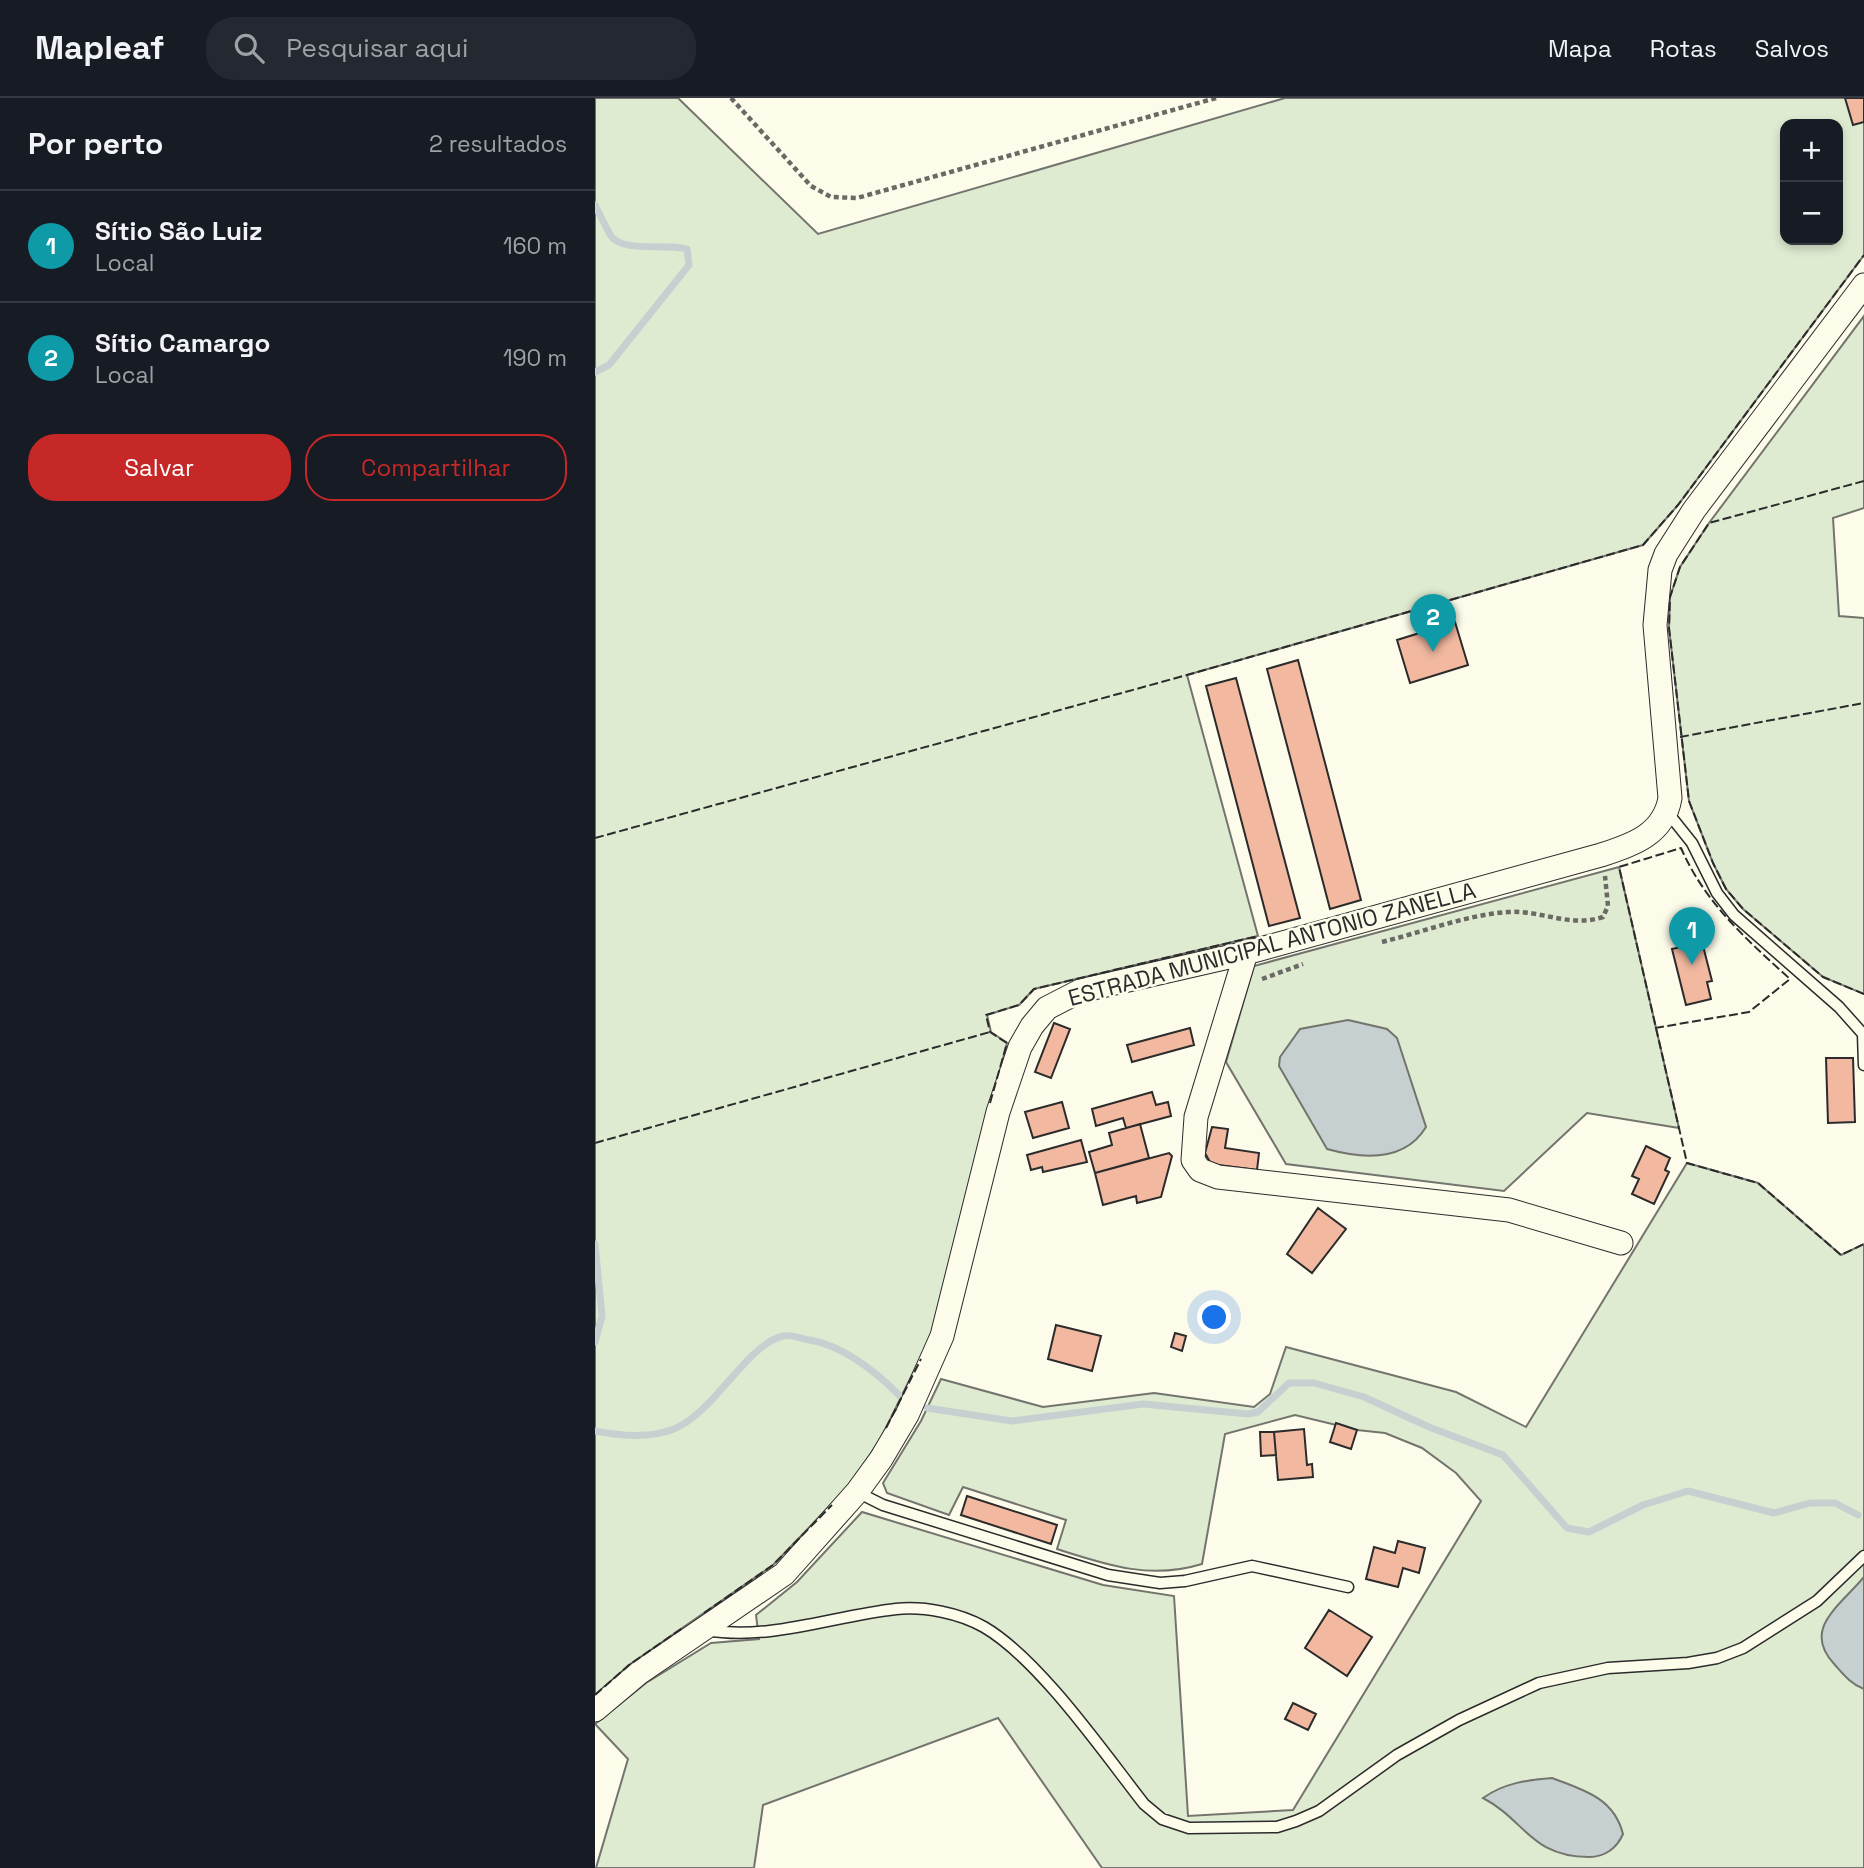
<!DOCTYPE html>
<html lang="pt">
<meta charset="utf-8">
<style>
body{margin:0;font-family:"Space Grotesk",sans-serif;background:#242831;color:#f1f3f6}
.controls{position:absolute;right:21px;top:21px;display:grid;overflow:hidden;border-radius:14px;box-shadow:0 4px 10px #0003}
.controls button{width:63px;height:63px;display:grid;place-items:center;padding:0;border:0;border-bottom:2px solid #363941;background:#171b24;color:#f1f3f6;font:35px sans-serif}
.you{position:absolute;left:620px;top:1220px;width:24px;height:24px;margin:-18px;border:5px solid #fff;border-radius:50%;background:#1a73e8;box-shadow:0 0 0 10px #1a73e833}
.badge{display:grid;place-items:center;width:46px;height:46px;border-radius:50%;background:#c62828;color:#fff;font-size:23px;font-weight:700}
.pin{position:absolute;translate:-50% -58px;filter:drop-shadow(0 2px 4px #0008)}
.pin::after{content:'';position:absolute;top:37px;width:24px;height:21px;background:inherit;clip-path:polygon(0 0,100% 0,50% 100%)}
.list{margin:0;padding:0;list-style:none}
h2{display:flex;justify-content:space-between;align-items:center;height:91px;margin:0;padding:0 28px;font-size:30px}
h2 small{font-size:23px;font-weight:400;color:#9ea1a6}
.list li{display:grid;grid-template-columns:46px 1fr auto;gap:21px;align-items:center;box-sizing:border-box;height:112px;padding:0 28px;border-top:2px solid #363941}
.list b{display:block;font-size:26px;white-space:nowrap}
.list p{margin:0;font-size:23px;white-space:nowrap;color:#9ea1a6}
.list em{font-size:23px;font-style:normal;color:#9ea1a6}
.actions{display:flex;gap:14px;padding:21px 28px}
.actions a{flex:1;padding:16px 0;border:2px solid #c62828;border-radius:28px;text-align:center;font-size:24px;color:#c62828}
.actions .main{background:#c62828;color:#fff}
.icon{flex:none;width:38px;height:38px;fill:none;stroke:currentColor;stroke-width:2;stroke-linecap:round;stroke-linejoin:round}
.map{position:relative;flex:none;width:1269px;height:1770px;overflow:hidden}
header{display:flex;align-items:center;gap:42px;box-sizing:border-box;height:98px;padding:0 35px;background:#171b24;border-bottom:2px solid #363941}
header strong{font-size:33px}
nav{display:flex;gap:38px;margin-inline-start:auto;font-size:24px}
.search{width:490px;height:63px;background:#242831;display:flex;align-items:center;gap:18px;box-sizing:border-box;padding:0 24px;border-radius:28px;color:#9ea1a6;font-size:26px}
main{display:flex}
aside{flex:1;background:#171b24}
.map>svg:first-child{display:block}
.green{fill:#deebd1;stroke:#74746e;stroke-width:2;fill-rule:evenodd}
.water{fill:#c7d0d0;stroke:#74746e;stroke-width:2}
.lines{fill:none;stroke-linecap:round;stroke-linejoin:round}
.stream{stroke:#c7d0d0;stroke-width:7}
.building{fill:#f2b8a0;stroke:#2b2b2b;stroke-width:2}
.service-casing{stroke:#2b2b2b;stroke-width:13}
.minor-casing{stroke:#2b2b2b;stroke-width:25}
.path{stroke:#6a6964;stroke-width:4.5;stroke-dasharray:5 3.5;stroke-linecap:butt}
.service{stroke:#fdfbea;stroke-width:10}
.minor{stroke:#fdfbea;stroke-width:23}
.fence{stroke:#2b2b2b;stroke-width:2;stroke-dasharray:9 3.5;stroke-linecap:butt}
.labels{text-anchor:middle;dominant-baseline:central;stroke-width:5;stroke-linejoin:round;paint-order:stroke}
.street-label{font-size:23px;fill:#2b2b2b;stroke:#fdfbea}
</style>
<header>
<strong>Mapleaf</strong>
<div class="search"><svg class="icon" aria-label="search" viewBox="0 0 24 24"><circle cx="10" cy="10" r="6"/><path d="M15 15l6 6"/></svg>Pesquisar aqui</div>
<nav><a>Mapa</a><a>Rotas</a><a>Salvos</a></nav>
</header>
<main>
<aside>
<h2>Por perto<small>2 resultados</small></h2>
<ul class="list">
<li><span class="badge" style="background:#0f9aa8">1</span><div><b>Sítio São Luiz</b><p>Local</p></div><em>160 m</em></li>
<li><span class="badge" style="background:#0f9aa8">2</span><div><b>Sítio Camargo</b><p>Local</p></div><em>190 m</em></li>
</ul>
<div class="actions"><a class="main">Salvar</a><a>Compartilhar</a></div>
</aside>
<div class="map">
<svg width="1269" height="1770" viewBox="0 0 1269 1770">
<rect width="100%" height="100%" fill="#fdfbea"/>
<path class="green" d="M0,0H83L223,136L690,0H1269V157L1083,407L1048,447L592,577L663,838L439,891L424,907L392,917L396,934L412,945L339,1232L285,1342L252,1390L178,1467L34,1567L0,1597ZM1190,26H1243V142H1190Z
M1269,218V410L1238,420L1244,518L1269,520V896L1228,879L1148,811L1131,791L1118,765L1094,703L1074,530L1075,499L1085,469L1114,425Z
M1024,769L1084,1030L992,1015L909,1093L691,1066L631,964L659,868Z
M1092,1065L1163,1085L1246,1157L1269,1146V1770H507L403,1620L168,1707L159,1770H1L33,1661L0,1626L51,1585L116,1545L164,1541L161,1517L202,1484L267,1414L508,1487L579,1498L593,1718L698,1712L886,1403L861,1375L827,1350L790,1335L762,1332L700,1317L630,1336L607,1466C555,1482 512,1467 462,1451L471,1422L368,1389L354,1417L292,1395L288,1385L326,1323L346,1281L448,1309L559,1295L659,1309L675,1296L691,1249L861,1294L931,1329Z"/>
<path class="water" d="M753,922L792,931L802,940L831,1029C810,1064 768,1061 732,1051L684,968L685,959L705,931Z
M1269,1479V1591C1256,1586 1249,1577 1240,1567C1206,1531 1244,1509 1269,1479Z
M957,1680C989,1692 1019,1700 1028,1736C1022,1750 1010,1759 994,1759C936,1759 930,1722 888,1700C909,1685 932,1682 957,1680Z"/>
<g class="lines">
<path class="stream" d="M0,107C5,117 10,128 16,138C28,155 71,145 92,151L94,167L14,267L0,274
M0,1146L7,1218L0,1244
M332,1310L417,1323L548,1306L653,1316L663,1314L694,1285H719L769,1299L834,1329L908,1357L972,1430L994,1434L1048,1407L1093,1393L1179,1415L1215,1405H1240L1263,1417
M0,1333C25,1338 54,1341 79,1331C119,1315 152,1246 188,1238C196,1236 207,1241 215,1242C248,1248 280,1273 304,1297"/>
</g>
<path class="building" d="M1250,0H1269V24L1258,27Z
M860,524L873,567L815,585L802,542Z
M703,562L766,802L735,811L672,571Z
M641,580L705,820L674,828L611,588Z
M1107,844L1117,883L1112,884L1116,901L1091,907L1077,851Z
M459,925L475,931L456,980L440,974Z
M595,930L599,947L537,964L532,947Z
M1231,960H1258L1260,1024L1233,1025Z
M557,994L561,1007L573,1004L576,1018L531,1030L528,1020L501,1028L497,1011Z
M467,1004L474,1030L438,1040L430,1014Z
M545,1026L554,1060L500,1075L494,1054L517,1047L514,1035Z
M617,1029L633,1031L630,1050L664,1055L662,1072L616,1066L610,1055Z
M486,1042L492,1064L448,1074L447,1069L436,1072L432,1057Z
M1051,1048L1075,1060L1070,1072L1074,1074L1059,1106L1037,1096L1044,1081L1037,1078Z
M574,1055L577,1058L566,1099L542,1105L541,1098L508,1107L500,1075Z
M723,1110L751,1131L717,1175L692,1156Z
M461,1227L506,1238L497,1273L453,1261Z
M580,1235L591,1238L587,1253L576,1249Z
M741,1325L762,1332L756,1351L735,1344Z
M709,1331L712,1367L717,1366L718,1379L683,1382L679,1334Z
M665,1334H679L681,1357L666,1358Z
M372,1398L462,1427L456,1446L366,1417Z
M803,1443L830,1450L824,1475L808,1470L803,1489L771,1481L779,1449L800,1455Z
M734,1512L777,1539L752,1578L710,1550Z
M698,1605L721,1616L713,1632L690,1621Z"/>
<g class="lines">
<g class="service-casing">
<path id="service" d="M1073,715L1097,745L1122,795L1139,817L1244,909L1268,936L1269,967
M262,1394L288,1407L513,1477L565,1485L590,1483L657,1468L753,1489
M111,1532C175,1543 238,1518 301,1511C329,1508 364,1515 389,1529C444,1561 509,1655 549,1706L567,1721L594,1730L682,1729L701,1723L724,1713L802,1657L864,1622L944,1585L1013,1570L1093,1565L1122,1560L1148,1550L1222,1503L1269,1458"/>
</g>
<g class="minor-casing">
<path id="minor" d="M651,855L601,1019L598,1062L605,1072L623,1079L914,1112L1026,1145
M0,1612L44,1575L189,1476L262,1394L286,1361L312,1317L347,1238L403,1014L425,949L437,928L452,910L485,893L651,855L1006,757C1038,747 1069,736 1075,700L1060,527L1065,472L1071,456L1099,412L1269,187"/>
</g>
<path class="path" d="M136,0L216,88L236,99L262,100L621,0
M787,844C828,834 871,817 913,814C947,812 975,830 1008,819L1013,808L1010,778
M667,881L708,866"/>
<use href="#service" class="service"/>
<use href="#minor" class="minor"/>
<path class="fence" d="M1269,383L1114,425L1085,469L1075,499L1074,530L1094,703L1118,765L1131,791L1148,811L1228,879L1269,896
M1085,639L1269,605
M0,740L592,577L1048,447L1083,407L1269,157
M1060,930L1154,914L1195,881C1152,842 1110,805 1086,750L1024,769L1092,1065L1163,1085L1246,1157L1269,1146
M395,1005L412,945L395,934L391,917L424,907L439,891L663,838
M0,1045L395,934
M291,1330L326,1261
M109,1515L178,1467L237,1407
M0,1597L34,1567L89,1529"/>
</g>
<g class="labels">
<g class="street-label">
<text transform="translate(677 846) rotate(-15)">ESTRADA MUNICIPAL ANTONIO ZANELLA</text>
</g>
</g>
</svg>
<div class="controls">
<button>+</button>
<button>−</button>
</div>
<div class="you"></div>
<div class="pin badge" style="left:1097px;top:867px;background:#0f9aa8">1</div>
<div class="pin badge" style="left:838px;top:554px;background:#0f9aa8">2</div>
</div>
</main>
